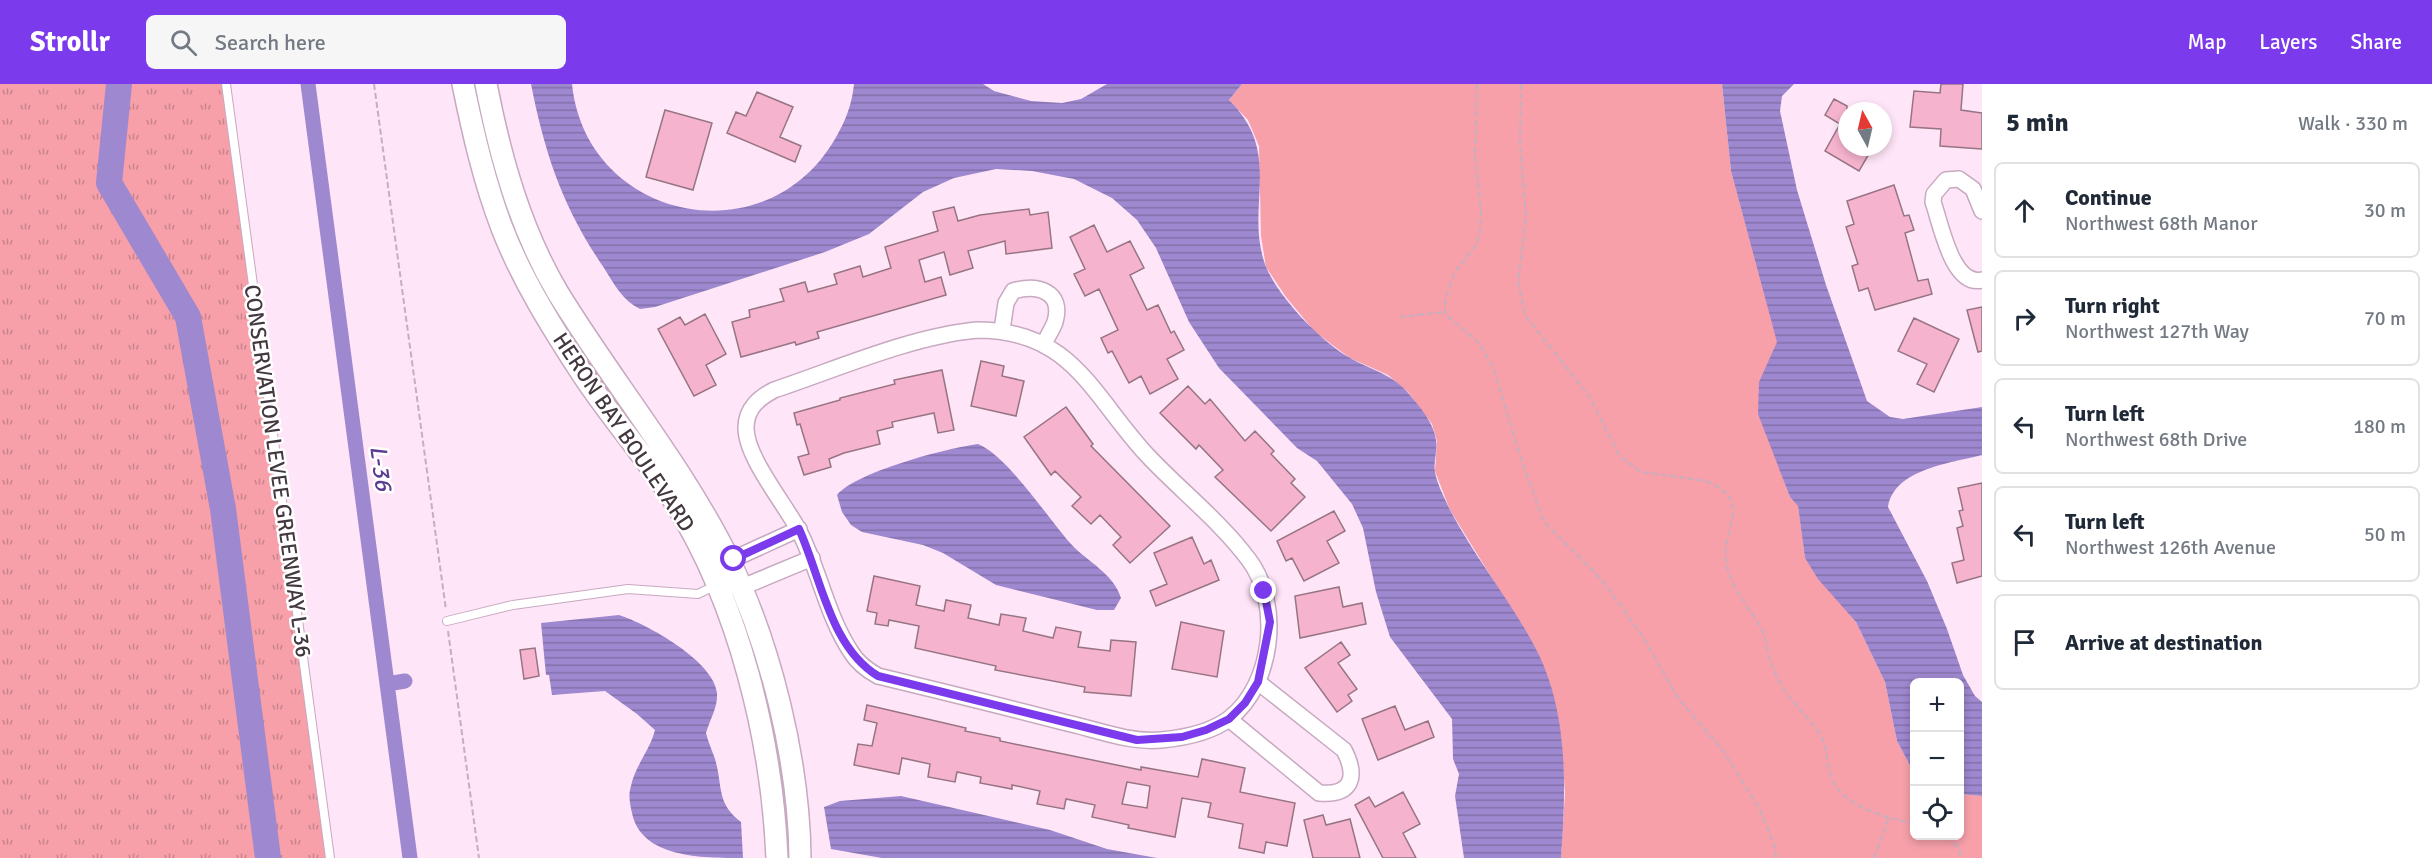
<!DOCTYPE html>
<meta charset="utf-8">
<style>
body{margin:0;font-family:Signika,sans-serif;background:#f6f6f7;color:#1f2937}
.controls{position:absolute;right:18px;bottom:18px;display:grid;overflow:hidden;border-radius:9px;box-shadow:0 3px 9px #0003}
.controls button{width:54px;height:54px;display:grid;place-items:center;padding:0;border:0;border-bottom:2px solid #e0e1e3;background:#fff;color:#1f2937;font:30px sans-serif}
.compass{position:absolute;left:1838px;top:18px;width:54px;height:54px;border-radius:50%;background:#fff;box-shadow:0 3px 9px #0003;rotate:352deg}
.stop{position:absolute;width:18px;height:18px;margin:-14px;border:4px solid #7c3aed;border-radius:50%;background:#fff}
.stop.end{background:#7c3aed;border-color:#fff;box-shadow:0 2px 6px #0008}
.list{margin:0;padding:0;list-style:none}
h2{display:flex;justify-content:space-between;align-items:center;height:78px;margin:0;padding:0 24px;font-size:26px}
h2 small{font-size:20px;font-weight:400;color:#747a83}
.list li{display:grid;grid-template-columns:39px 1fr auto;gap:18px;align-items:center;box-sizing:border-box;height:96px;margin:0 12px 12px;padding:0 12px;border:2px solid #e0e1e3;border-radius:9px}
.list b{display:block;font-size:22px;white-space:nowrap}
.list p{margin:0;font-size:20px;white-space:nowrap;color:#747a83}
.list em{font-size:20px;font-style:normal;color:#747a83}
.icon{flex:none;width:33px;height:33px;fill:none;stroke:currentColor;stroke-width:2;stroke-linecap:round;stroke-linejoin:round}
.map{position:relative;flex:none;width:1982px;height:774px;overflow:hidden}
header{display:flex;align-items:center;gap:36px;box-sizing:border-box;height:84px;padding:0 30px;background:#7c3aed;color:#fff}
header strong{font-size:28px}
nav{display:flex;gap:33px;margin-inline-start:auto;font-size:21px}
.search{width:420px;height:54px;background:#f6f6f7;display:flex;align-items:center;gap:15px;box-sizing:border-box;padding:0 21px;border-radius:9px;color:#747a83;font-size:22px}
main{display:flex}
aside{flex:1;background:#fff}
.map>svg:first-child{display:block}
.grass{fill:#f7a0aa}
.park{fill:url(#park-tufts)}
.water{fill:url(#water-rules)}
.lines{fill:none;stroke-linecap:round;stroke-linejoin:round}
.canal{stroke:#9e88cf;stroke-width:15}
.river{stroke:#9e88cf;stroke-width:26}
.building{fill:#f6b3ce;stroke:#977482;stroke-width:1.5;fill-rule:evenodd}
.lane-casing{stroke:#c7a9c0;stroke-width:10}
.street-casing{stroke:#c7a9c0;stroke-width:18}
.secondary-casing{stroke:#c7a9c0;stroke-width:24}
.path{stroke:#c5afbf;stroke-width:2;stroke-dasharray:6 3;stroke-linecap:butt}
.lane{stroke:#fff;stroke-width:8}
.street{stroke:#fff;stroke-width:15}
.secondary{stroke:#fff;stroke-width:21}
.route{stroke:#7c3aed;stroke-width:8}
.labels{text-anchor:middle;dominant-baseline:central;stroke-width:5;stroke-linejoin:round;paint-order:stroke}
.street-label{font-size:22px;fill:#433740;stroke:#fff}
.water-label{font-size:24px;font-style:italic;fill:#5c3c92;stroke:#fff}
</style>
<header>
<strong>Strollr</strong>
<div class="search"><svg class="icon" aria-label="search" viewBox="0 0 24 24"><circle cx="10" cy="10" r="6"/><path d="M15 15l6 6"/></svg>Search here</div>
<nav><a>Map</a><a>Layers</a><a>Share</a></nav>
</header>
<main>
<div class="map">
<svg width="1982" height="774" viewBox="0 0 1982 774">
<defs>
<pattern id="park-tufts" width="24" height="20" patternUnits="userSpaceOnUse" patternTransform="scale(1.5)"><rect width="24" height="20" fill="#f7a0aa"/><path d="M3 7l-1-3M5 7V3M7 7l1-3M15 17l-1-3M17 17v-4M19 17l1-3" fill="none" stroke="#ca838c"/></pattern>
<pattern id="water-rules" width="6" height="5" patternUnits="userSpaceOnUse" patternTransform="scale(1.5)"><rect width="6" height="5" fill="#9e88cf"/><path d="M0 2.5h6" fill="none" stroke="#8270a9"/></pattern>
</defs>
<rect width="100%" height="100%" fill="#ffe5f8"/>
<path class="grass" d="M1242,0H1722L1731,87L1778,258L1773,271L1784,397L1790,413L1798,421L1805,474L1856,538L1885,598L1897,657L1914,689V752H1960V710L1982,712V774H1561L1565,709L1561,652L1537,567L1450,426L1435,387L1437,357L1432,340L1408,308L1388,291L1350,274L1315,248L1286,213L1266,183L1261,152L1259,62L1248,36L1229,16Z"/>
<path class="park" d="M0,0H226L330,774H0Z"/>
<path class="water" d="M531,0H572C586,136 765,175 835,55C845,38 852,21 854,0H983L994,7L1031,17L1062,19L1081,15L1107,0H1242L1229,16C1285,71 1243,123 1266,183C1279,214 1322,259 1352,275C1372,286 1394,291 1409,310C1420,323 1434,339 1436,356C1438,366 1433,378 1435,388C1437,400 1445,415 1450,426C1475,474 1511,517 1536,565C1569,629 1566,705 1561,774H1464L1455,712L1459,690L1453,675L1452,635L1390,553L1376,508L1363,444L1352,420L1317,377L1297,364L1219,284L1189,238L1156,164L1137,136L1112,114L1074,95L1032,87L996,85L954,94L923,108L869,150L825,168L655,223L640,225C623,217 614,200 604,184C563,124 545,71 531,0Z
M1722,0H1794L1782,12L1780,27L1797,106L1826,201L1867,317L1890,333L1903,335L1982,323V371C1951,379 1894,385 1888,423L1927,497L1947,545L1963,591L1975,612L1982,618V712L1960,710V598H1914V689L1897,657L1885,598L1856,538L1818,495L1805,474L1798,422L1790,413L1758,330L1759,298L1777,258L1731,87Z
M978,360C1008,372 1048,435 1072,461C1088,478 1114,490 1121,514L1114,526H1097L996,501L943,469L923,461L862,448L851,441L842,428L837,411C856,388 947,364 978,360Z
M619,531C647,540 714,577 717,609C718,623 710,635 706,649C708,658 712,666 715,675C723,702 716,719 741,738L743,774C702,774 641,774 632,729C630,720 628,711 631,702C635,682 650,666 655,646L637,630L605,607L552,611L549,591H546L541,539Z
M901,712L1050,746L1107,765L1157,774H882L831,765L824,723L840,717Z"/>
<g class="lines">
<path class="canal" d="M308,0L410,774
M387,600L405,597"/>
<path class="river" d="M119,0L109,99L188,233L223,425L268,774"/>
</g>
<path class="building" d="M1941,0H1963L1961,26L1982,29V65L1940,62L1941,45L1910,43L1914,7L1940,9Z
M757,8L793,23L780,53L801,62L795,78L727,49L736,28L746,32Z
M1834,15L1847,22V63H1873L1859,87L1825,67L1840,40L1825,31Z
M665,26L712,39L693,106L646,93Z
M1894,101L1904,132L1909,131L1914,146L1905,149L1918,197L1928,195L1932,210L1875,226L1868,204L1859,207L1852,182L1858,180L1846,143L1854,140L1847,117Z
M954,123L958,137L980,131L1029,125L1030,131L1048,128L1052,164L1006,170L1005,157L968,167L973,184L950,191L944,168L919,176L925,198L941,193L946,211L817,248L819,254L796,261L795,258L741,273L732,238L750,233L749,226L784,217L780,205L805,198L808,208L837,200L834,190L860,182L863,193L891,184L885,163L938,147L933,128Z
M1094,141L1107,168L1130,157L1144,184L1130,191L1147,226L1158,221L1171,249L1174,247L1184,266L1167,275L1178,295L1150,310L1141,292L1129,299L1112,267L1108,269L1101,254L1118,246L1099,205L1085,212L1074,190L1085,185L1070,153Z
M1982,223V267L1978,268L1967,226Z
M705,230L726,270L706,281L716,301L694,312L658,245L680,233L685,241Z
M1914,234L1959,255L1934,308L1917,300L1927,280L1898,267Z
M981,277L1004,282L1002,292L1024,297L1016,332L971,322Z
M942,286L954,346L938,349L934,329L892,338L893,343L877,347L880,360L844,369L829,375L831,383L804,391L798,373L809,370L800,340L797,341L794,329L840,316V314L895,300L894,296Z
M1188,302L1205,320L1210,315L1245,357L1255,347L1274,367L1271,370L1295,395L1291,399L1305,413L1271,447L1215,393L1223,386L1199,361L1196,365L1160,329Z
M1066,323L1093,360L1091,362L1170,442L1130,479L1113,461L1121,453L1100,431L1091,440L1072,422L1081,413L1055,387L1051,391L1024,353Z
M1982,399V492L1957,499L1952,479L1964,476L1957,444L1963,442L1959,427L1963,426L1958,404Z
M1334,427L1345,447L1327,457L1339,479L1304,497L1292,474L1286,477L1277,457Z
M1192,453L1204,480L1211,476L1219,496L1156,522L1150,507L1167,500L1154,469Z
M874,492L920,502L916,521L944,527L946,516L971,521L968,534L999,541L1001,530L1026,534L1023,547L1053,554L1056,543L1081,548L1078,563L1110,567L1111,556L1136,558L1131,612L1084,608L1085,603L995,586L996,582L915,564L919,542L889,536L888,542L875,540L877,529L867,527Z
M1339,503L1343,523L1362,519L1366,540L1300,554L1295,512Z
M1181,538L1224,547L1217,593L1172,585Z
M1341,558L1350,571L1338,579L1357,605L1348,611L1352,617L1337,628L1305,584Z
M535,564L539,592L524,595L520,566Z
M867,621L966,644L965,647L1000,654V657L1141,686V683L1198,693L1202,675L1245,684L1240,708L1295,719L1287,762L1266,758L1264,769L1239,764L1243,740L1208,733L1211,719L1182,714L1175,753L1128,744L1129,741L1092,733L1095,721L1066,715L1064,725L1037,720L1040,707L1012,701V705L980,699L981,693L957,688L955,698L928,693L930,680L902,674L899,690L854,681L858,660L872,662L877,639L864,636ZM1127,698L1150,702L1147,724L1122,720Z
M1395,622L1405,646L1428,637L1434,653L1378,676L1362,635Z
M1403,708L1420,740L1403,749L1416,774H1383L1355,721L1369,713L1375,723Z
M1323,731L1326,741L1350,735L1360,774H1313L1304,736Z"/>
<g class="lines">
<g class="lane-casing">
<path id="lane" d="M226,0L330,774
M447,537L513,521L628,505L698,510L710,504L713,498"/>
</g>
<g class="street-casing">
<path id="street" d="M1982,127L1973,105L1959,95L1946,96L1934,110L1933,118C1941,140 1952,203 1982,196
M977,246C1073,246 1092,312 1148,372C1181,407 1221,438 1249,476C1282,520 1273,600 1230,634C1212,648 1183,654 1161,656C1129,659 1095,645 1063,638C1002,622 940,607 878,592C867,586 857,578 851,568C826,530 819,484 798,445C784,419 746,373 746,344C746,324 759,314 774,306C837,285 912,252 977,246Z
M1002,246L1006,219L1013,207C1037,200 1064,207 1055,238C1052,246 1047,253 1044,260
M723,485L729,477L799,445
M731,501L740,504L812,474
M1229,635L1319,709C1352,712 1358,693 1344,666L1258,598"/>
</g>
<g class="secondary-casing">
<path id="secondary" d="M463,0C473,49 484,97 502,144C522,196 553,245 583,291C612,335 648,375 676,420C739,521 772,656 777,774
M486,0C500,72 520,145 558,209C613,299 682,381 729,476C771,563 799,677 800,774"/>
</g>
<path class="path" d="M374,0L446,526
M1477,0L1475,72L1481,126L1480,150L1476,161L1455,188L1445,216V230L1479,259L1493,283L1519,369L1544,438L1602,496L1643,553L1678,614L1724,668L1759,724L1775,763L1776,774
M1521,0L1520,61L1526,133L1518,198L1525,231L1589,312L1620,373L1642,388L1706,397C1758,418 1717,448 1727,483C1735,511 1750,523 1762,546C1767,556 1766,567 1770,577C1774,586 1779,597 1784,606C1795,622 1811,635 1821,652C1830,668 1825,689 1837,704C1854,725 1889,735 1914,739
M1400,233L1445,228
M448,547L479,774
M1948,752L1959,765L1960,774
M1874,774L1889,734"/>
<use href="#lane" class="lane"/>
<use href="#street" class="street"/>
<use href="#secondary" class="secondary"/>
</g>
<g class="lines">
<path class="route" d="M734,475L799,445C821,493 830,563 878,592L1137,656L1182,653L1206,646L1229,635L1245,619L1258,598L1270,538L1264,507"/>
</g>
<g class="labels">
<g class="street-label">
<text transform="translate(624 348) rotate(56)">HERON BAY BOULEVARD</text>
<text transform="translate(278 387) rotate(82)">CONSERVATION LEVEE GREENWAY L-36</text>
</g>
<g class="water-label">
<text transform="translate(381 384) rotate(82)">L-36</text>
</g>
</g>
</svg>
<div class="controls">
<button>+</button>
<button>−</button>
<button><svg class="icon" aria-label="locate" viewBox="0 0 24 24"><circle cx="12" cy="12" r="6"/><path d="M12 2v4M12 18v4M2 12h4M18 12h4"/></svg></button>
</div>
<svg class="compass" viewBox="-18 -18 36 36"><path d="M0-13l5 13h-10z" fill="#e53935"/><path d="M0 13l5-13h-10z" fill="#747a83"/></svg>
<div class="stop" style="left:734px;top:475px"></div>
<div class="stop end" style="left:1264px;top:507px"></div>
</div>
<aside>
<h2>5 min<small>Walk · 330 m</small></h2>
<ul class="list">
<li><svg class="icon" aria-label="ahead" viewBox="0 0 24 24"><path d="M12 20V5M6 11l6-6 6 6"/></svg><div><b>Continue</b><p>Northwest 68th Manor</p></div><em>30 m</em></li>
<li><svg class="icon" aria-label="right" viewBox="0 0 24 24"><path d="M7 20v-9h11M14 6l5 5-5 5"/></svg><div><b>Turn right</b><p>Northwest 127th Way</p></div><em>70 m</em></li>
<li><svg class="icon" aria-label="left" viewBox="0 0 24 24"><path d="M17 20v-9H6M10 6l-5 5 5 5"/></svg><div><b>Turn left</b><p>Northwest 68th Drive</p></div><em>180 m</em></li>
<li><svg class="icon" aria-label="left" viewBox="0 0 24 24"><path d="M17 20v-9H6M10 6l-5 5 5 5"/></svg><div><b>Turn left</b><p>Northwest 126th Avenue</p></div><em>50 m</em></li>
<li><svg class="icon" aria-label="arrive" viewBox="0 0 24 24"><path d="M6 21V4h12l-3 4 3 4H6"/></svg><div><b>Arrive at destination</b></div></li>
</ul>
</aside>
</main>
